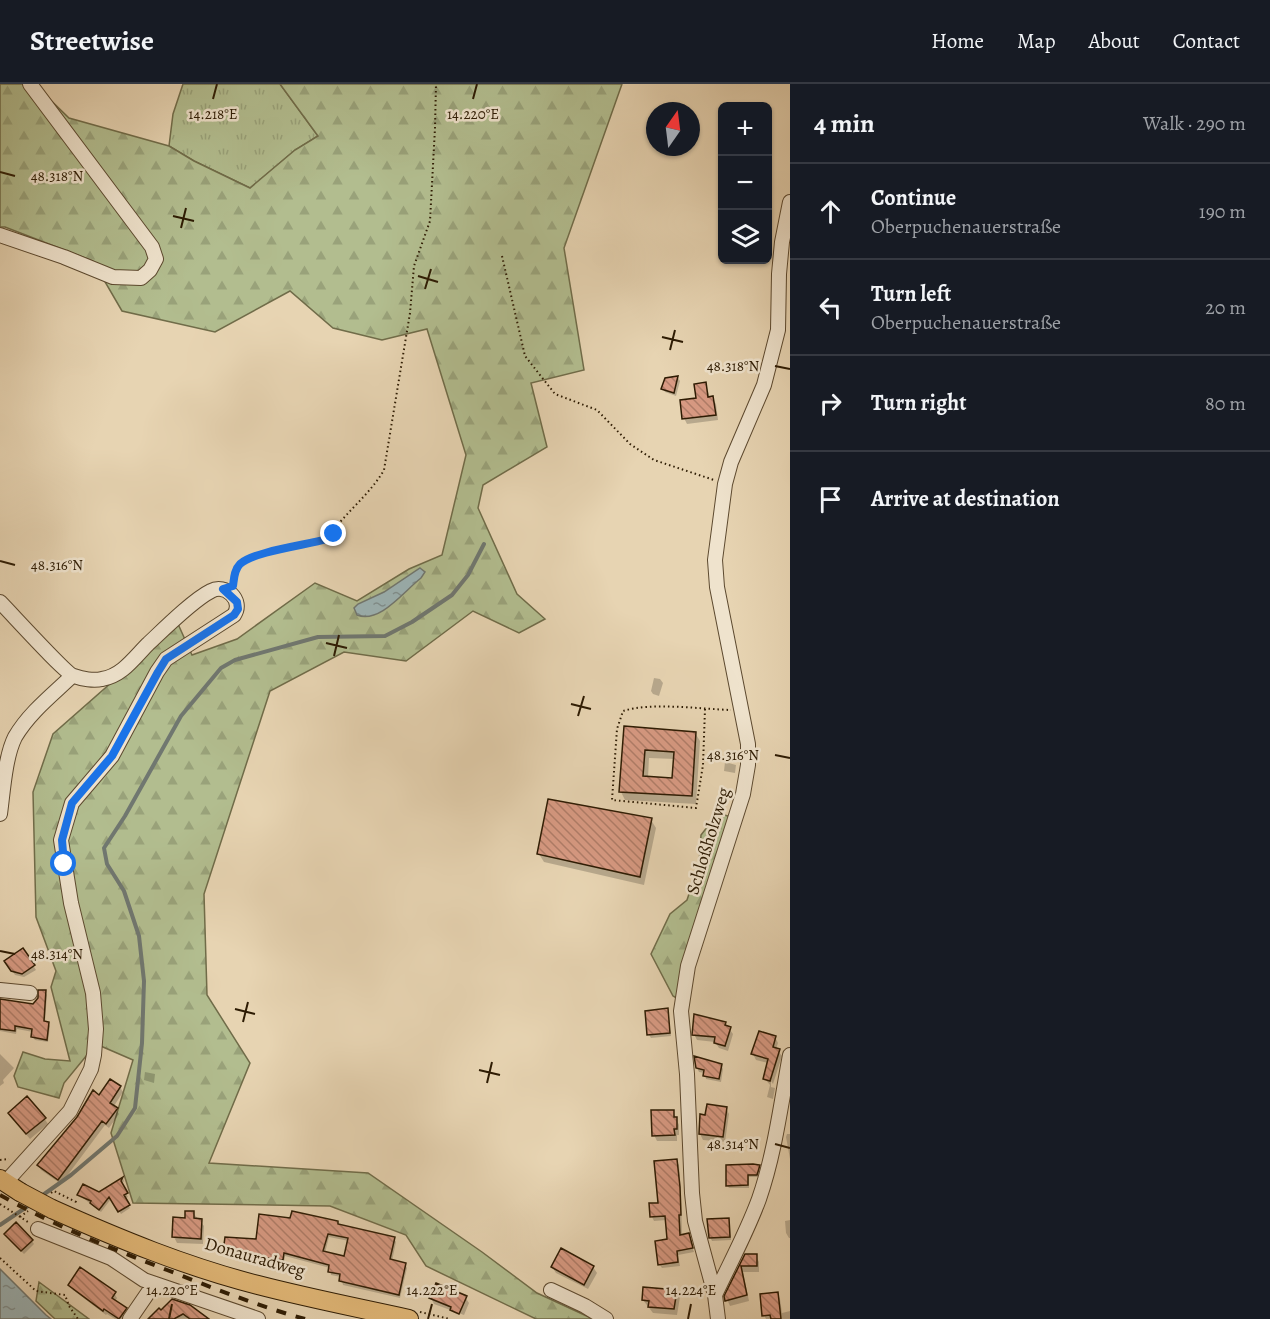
<!DOCTYPE html>
<meta charset="utf-8">
<style>
body{margin:0;font-family:Alegreya,serif;background:#20242c;color:#f1f3f6}
.controls{position:absolute;right:18px;top:18px;display:grid;overflow:hidden;border-radius:9px;box-shadow:0 2px 4px #0004}
.controls button{width:54px;height:54px;display:grid;place-items:center;padding:0;border:0;border-bottom:2px solid #363941;background:#171b24;color:#f1f3f6;font:30px sans-serif}
.compass{position:absolute;left:646px;top:18px;width:54px;height:54px;border-radius:50%;background:#171b24;box-shadow:0 2px 4px #0004;rotate:14deg}
.stop{position:absolute;width:18px;height:18px;margin:-14px;border:4px solid #1a73e8;border-radius:50%;background:#fff}
.stop.end{background:#1a73e8;border-color:#fff;box-shadow:0 2px 6px #0008}
.list{margin:0;padding:0;list-style:none}
h2{display:flex;justify-content:space-between;align-items:center;height:78px;margin:0;padding:0 24px;font-size:26px}
h2 small{font-size:20px;font-weight:400;color:#9ea1a6}
.list li{display:grid;grid-template-columns:39px 1fr auto;gap:18px;align-items:center;box-sizing:border-box;height:96px;padding:0 24px;border-top:2px solid #363941}
.list b{display:block;font-size:22px;white-space:nowrap}
.list p{margin:0;font-size:20px;white-space:nowrap;color:#9ea1a6}
.list em{font-size:20px;font-style:normal;color:#9ea1a6}
.icon{flex:none;width:33px;height:33px;fill:none;stroke:currentColor;stroke-width:2;stroke-linecap:round;stroke-linejoin:round}
.map{position:relative;flex:none;width:790px;height:1235px;overflow:hidden}
header{display:flex;align-items:center;gap:36px;box-sizing:border-box;height:84px;padding:0 30px;background:#171b24;border-bottom:2px solid #363941}
header strong{font-size:28px}
nav{display:flex;gap:33px;margin-inline-start:auto;font-size:21px}
main{display:flex}
aside{flex:1;background:#171b24}
.map>svg:first-child{display:block}
.grass{fill:url(#grass-tufts);stroke:#706c49;stroke-width:1.5}
.forest{fill:url(#forest-firs);stroke:#706c49;stroke-width:1.5}
.water{fill:url(#water-ripples);stroke:#707770;stroke-width:1.5}
.shadow{fill:#0003;fill-rule:evenodd}
.lines{fill:none;stroke-linecap:round;stroke-linejoin:round}
.stream{stroke:#707770;stroke-width:4}
.building{fill:url(#building-back-hatch);stroke:#2d1b03;stroke-width:1.5;fill-rule:evenodd}
.minor-casing{stroke:#5c492f;stroke-width:16}
.major-casing{stroke:#2d1b03;stroke-width:20}
.path{stroke:#2d1b03;stroke-width:2;stroke-dasharray:1.5 3;stroke-linecap:butt}
.minor{stroke:#efe3cd;stroke-width:14}
.major{stroke:#e4ba79;stroke-width:18}
.rail{stroke:#2d1b03;stroke-width:4;stroke-dasharray:10 10;stroke-linecap:butt}
.major-bridge-casing{stroke:#2d1b03;stroke-width:20;stroke-linecap:butt}
.major-bridge{stroke:#e4ba79;stroke-width:18}
.route{stroke:#1a73e8;stroke-width:8}
.ticks{fill:none;stroke:#2d1b03;stroke-width:2}
.labels{text-anchor:middle;dominant-baseline:central;stroke-width:5;stroke-linejoin:round;paint-order:stroke}
.street-label{font-size:18px;fill:#2d1b03;stroke:#efe3cd}
.ticks-label{font-size:15px;text-anchor:middle;fill:#2d1b03;stroke:#efe3cd;stroke-width:5;stroke-linejoin:round;paint-order:stroke}
</style>
<header>
<strong>Streetwise</strong>
<nav><a>Home</a><a>Map</a><a>About</a><a>Contact</a></nav>
</header>
<main>
<div class="map">
<svg width="790" height="1235" viewBox="0 0 790 1235">
<defs>
<pattern id="grass-tufts" width="24" height="20" patternUnits="userSpaceOnUse" patternTransform="scale(1.5)"><rect width="24" height="20" fill="#b2bd8f"/><path d="M3 7l-1-3M5 7V3M7 7l1-3M15 17l-1-3M17 17v-4M19 17l1-3" fill="none" stroke="#99a27a"/></pattern>
<pattern id="forest-firs" width="22" height="20" patternUnits="userSpaceOnUse" patternTransform="scale(1.5)"><rect width="22" height="20" fill="#b2bd8f"/><path d="M5 1l3.5 6h-7zM16 11l3.5 6h-7z" fill="#99a27a"/></pattern>
<pattern id="water-ripples" width="26" height="14" patternUnits="userSpaceOnUse" patternTransform="scale(1.5)"><rect width="26" height="14" fill="#9cb5b8"/><path d="M2 4q2-2 4 0t4 0M15 11q2-2 4 0t4 0" fill="none" stroke="#809293"/></pattern>
<pattern id="building-back-hatch" width="6" height="6" patternUnits="userSpaceOnUse" patternTransform="scale(1.5)"><rect width="6" height="6" fill="#d89a83"/><path d="M-1 5l2 2M0 0l6 6M5-1l2 2" fill="none" stroke="#b07d69"/></pattern>
</defs>
<rect width="100%" height="100%" fill="#e7d4b2"/>
<filter id="stains"><feTurbulence type="fractalNoise" baseFrequency=".00333" numOctaves="4"/><feColorMatrix values="0 0 0 0 .2 0 0 0 0 .09 0 0 0 0 .02 0 0 0 .5 -.17"/></filter>
<radialGradient id="worn" r=".72"><stop offset=".6" stop-color="#630" stop-opacity="0"/><stop offset="1" stop-color="#630" stop-opacity=".3"/></radialGradient>
<path class="grass" d="M183,0H280L318,52L295,66L250,104L194,77L169,62L173,30Z"/>
<path class="forest" d="M0,0H34L69,34L169,62L194,77L250,104L295,66L318,52L280,0H622L564,164L584,286L531,299L547,363L483,401L478,424L517,510L545,535L519,549L473,527L406,577L344,568L270,607L204,810L207,911L250,979L209,1079L368,1089L482,1168L537,1209L593,1235H536L426,1182L406,1151L330,1122L133,1119L111,1049L133,976L96,960L64,999L59,1014L18,1003L14,992L23,968L45,975L70,977L51,903L56,887L36,833L33,708L53,650L178,540L192,571L237,555L315,499L357,517L409,485L442,471L466,371L427,245L382,256L333,244L290,207L215,248L122,227L93,177L5,143H0Z
M718,729L731,733L680,916L673,912L651,870L670,830L687,816L699,780L701,751Z
M39,1198L89,1235H55L36,1217Z"/>
<path class="water" d="M420,484L425,488L421,494C404,507 380,540 357,531L354,524L358,520L384,508Z
M0,1185L46,1231L51,1235H0Z"/>
<path class="shadow" d="M678,294L680,297L676,312L665,308L663,305L666,296Z
M706,300L710,314H712L716,320L718,336L687,340L684,334L698,316Z
M654,594L660,595L663,599L659,612L653,610L651,607Z
M626,644L695,649L700,657L696,720L625,716L621,708ZM649,674L675,675L674,696L648,694Z
M725,678L736,681L735,689L724,687Z
M651,736L656,744L644,801L544,778L539,770Z
M23,866L36,886L24,893L15,891L6,877Z
M45,908L47,911L45,938L48,939L50,942L48,958L35,956L33,953V948L17,945L16,950L0,947V917L33,921Z
M667,926L671,952L651,954L649,951Z
M725,939L733,950L728,967L719,964L715,958L697,956L694,950Z
M775,953L778,959L776,965L782,972L773,1000L771,997V1003L775,1004L773,1015L767,1013L770,1001L764,994L768,979L756,976L753,970Z
M0,970L14,984L3,996L4,999L0,1002Z
M721,981L723,985L721,998L706,995L705,989L699,988L697,984Z
M145,988L155,990L154,999L144,996Z
M120,1003L123,1008L114,1022L119,1030L109,1044L105,1041L61,1100L41,1086L38,1081L100,1013Z
M726,1024L729,1030L725,1058L703,1056L700,1050L707,1032Z
M673,1027L679,1041V1051H677V1057H657L654,1051Z
M44,1034L48,1040L30,1055L13,1035Z
M787,1050H790V1075L786,1053Z
M676,1076L679,1081L681,1108L682,1152L688,1151L694,1168L678,1171L680,1182L662,1184L659,1180L669,1157L667,1136L654,1137L652,1133L660,1120Z
M759,1083L760,1086L758,1093H749V1104H729L727,1101Z
M123,1095L124,1097L121,1101L128,1113L124,1115L130,1124L121,1130L111,1115L101,1128L79,1111L99,1110Z
M193,1129L204,1142L203,1160L177,1159L174,1153Z
M728,1135L730,1139L731,1156L712,1157L710,1153Z
M291,1136L337,1138L340,1142L394,1155L396,1158L392,1177L405,1180L407,1184L400,1214L343,1201L341,1193L331,1191L330,1184L285,1172L284,1179L270,1177L269,1181L249,1178L247,1175L227,1172L225,1168L257,1157ZM329,1153L349,1157L346,1173L325,1169Z
M790,1136V1154H789L786,1149L785,1137Z
M8,1154L32,1157L34,1160L24,1170Z
M746,1172H756L759,1178V1188H743L749,1217L730,1222L726,1213Z
M552,1183H593L597,1189L588,1205L556,1189Z
M70,1201L114,1209L117,1214L115,1218L125,1225L129,1230L125,1235H115L107,1230L106,1231L73,1206Z
M677,1208L680,1213L677,1231L653,1229L643,1216Z
M778,1210L780,1215L782,1229L790,1227V1235H766L764,1231Z
M465,1213L469,1219L464,1231L434,1220L431,1214Z
M173,1217L209,1235H150L161,1228Z"/>
<g class="lines">
<path class="stream" d="M40,1113L71,1091L117,1052L135,1024L142,959L144,897L139,852L124,807L107,780L104,764L125,732L181,632L221,584L235,576L318,553L385,552L412,538L452,511L468,491L484,460
M0,1141L31,1120"/>
</g>
<path class="building" d="M678,292L674,309L661,305L665,294Z
M706,298L708,313L713,312L716,331L682,335L680,316L696,314L694,300Z
M624,642L696,648L692,712L619,708ZM645,666L674,668L672,694L643,692Z
M548,715L652,734L640,793L537,770Z
M23,864L35,881L22,890L11,887L4,877Z
M38,906H46L44,937L49,938L47,956L31,953L32,945L15,942V947L0,945V915L33,920L38,914Z
M668,924L670,949L647,951L645,927Z
M694,930L726,938L725,941L731,943L725,962L714,959L715,953L692,951Z
M759,947L776,952L773,963L780,965L770,997L763,995L768,975L751,970Z
M694,972L722,980L719,995L703,992L704,986L696,984Z
M110,995L121,1002L110,1019L118,1024L106,1040L102,1037L58,1096L37,1081L77,1033L93,1006L99,1011Z
M27,1012L46,1034L26,1050L8,1029Z
M707,1020L727,1023L723,1053L699,1050L700,1030L705,1031Z
M651,1026H674V1033H677V1045H674L675,1051L652,1052Z
M677,1075L680,1103L681,1131H679L680,1151L689,1149L693,1164L677,1167L678,1178L658,1181L655,1157L667,1155L665,1132L650,1133L649,1119H658L654,1077Z
M753,1080L760,1081L757,1091H748V1101L726,1102V1081Z
M123,1093L121,1097L128,1109L124,1111L130,1121L118,1128L109,1113L99,1126L90,1119L91,1117L77,1111L83,1100L99,1108Z
M185,1127H194V1134L202,1135L201,1155L172,1153L173,1133L185,1134Z
M292,1127L338,1137V1140L395,1153L390,1175L406,1179L399,1211L339,1197L340,1190L328,1188L329,1181L284,1169L283,1176L268,1174V1178L245,1175V1172L223,1168L225,1153L256,1155L259,1130L290,1134ZM328,1150L348,1154L344,1172L323,1167Z
M729,1134L730,1153L709,1154L707,1135Z
M16,1138L33,1156L21,1167L4,1150Z
M561,1164L594,1182L584,1201L551,1183Z
M745,1170H757V1182H741L747,1211L725,1217L724,1212Z
M80,1183L116,1208L112,1214L127,1224L119,1235L104,1225L103,1227L68,1201Z
M436,1199L467,1212L459,1230L450,1226L451,1223L429,1214Z
M643,1203L677,1206L674,1225L648,1223L649,1217L642,1216Z
M778,1208L781,1235H771L770,1231L762,1232L760,1210Z
M172,1215L190,1221L209,1235H190L183,1230L174,1235H148L159,1224L161,1226Z"/>
<g class="lines">
<g class="minor-casing">
<path id="minor" d="M0,151L64,173L113,193L141,194L150,186L156,175L152,163L30,0
M0,518C11,529 66,590 74,592C82,595 94,597 102,595C122,592 134,574 148,560C164,545 193,516 211,507C225,499 244,516 234,531L166,575L157,588L112,672L72,719L61,756L71,819L93,909L96,945L94,971L91,985L70,1027L5,1099
M0,730C3,708 5,673 15,653C29,629 52,611 72,592
M0,906L30,909
M38,1145L111,1174L144,1196L258,1235
M551,1206L585,1222L606,1235
M715,1211C730,1179 747,1148 759,1115C775,1069 781,1019 790,971
M130,1235L154,1200
M718,1235L715,1211L695,1137L692,1109L687,990L681,927L688,882L743,710L748,681V660L717,503L715,476L725,400L731,378L764,301L778,246L779,190L782,158L790,118"/>
</g>
<g class="major-casing">
<path id="major" d="M0,1095L20,1108
M52,1125C119,1155 187,1183 258,1201C308,1214 359,1224 409,1235"/>
</g>
<path class="path" d="M502,172L525,272L555,310L597,326L630,360L654,376L714,396
M234,496L239,481L253,473L327,455C334,450 336,443 341,437C356,420 373,405 384,386L410,229L414,182L430,137L435,44L436,0
M705,625L703,681L696,724L612,716L617,645L623,627C651,618 700,625 731,626
M0,1076L9,1075
M51,1109L54,1107L76,1118V1120
M0,1120L28,1138
M20,1133L28,1127
M0,1174L36,1207L65,1211L69,1222L78,1235
M420,1228L450,1235"/>
<use href="#minor" class="minor"/>
<use href="#major" class="major"/>
<path class="rail" d="M0,1111C53,1141 110,1164 167,1186C213,1204 258,1222 305,1235"/>
<g class="major-bridge-casing">
<path id="major-bridge" d="M20,1108L52,1125"/>
</g>
<use href="#major-bridge" class="major-bridge"/>
</g>
<g class="lines">
<path class="route" d="M64,780L62,756L72,719L112,672L158,588L166,575L234,531L238,525L237,518L223,505L233,502C234,495 234,486 240,480C255,467 307,461 327,455L334,450"/>
</g>
<path class="ticks" d="M213,15L217,0M473,15L477,0M0,88L15,92M173,132L194,137M181,144L186,124M418,192L438,198M425,205L431,185M662,253L683,258M670,266L675,246M775,282L790,285M0,477L15,481M326,559L347,564M334,572L339,551M571,620L591,625M578,632L584,612M775,671L790,674M0,867L15,870M235,925L255,930M243,938L248,918M479,986L500,991M487,999L492,978M775,1060L790,1064M169,1235L172,1220M428,1235L432,1220M688,1235L691,1220"/>
<g class="labels">
<g class="street-label">
<text transform="translate(708 757) rotate(-73)">Schloßholzweg</text>
<text transform="translate(255 1173) rotate(16)">Donauradweg</text>
</g>
</g>
<g class="ticks-label">
<text x="213" y="35">14.218°E</text>
<text x="473" y="35">14.220°E</text>
<text x="57" y="97">48.318°N</text>
<text x="733" y="287">48.318°N</text>
<text x="57" y="486">48.316°N</text>
<text x="733" y="676">48.316°N</text>
<text x="57" y="875">48.314°N</text>
<text x="733" y="1065">48.314°N</text>
<text x="172" y="1211">14.220°E</text>
<text x="432" y="1211">14.222°E</text>
<text x="691" y="1211">14.224°E</text>
</g>
<rect width="100%" height="100%" filter="url(#stains)"/>
<rect width="100%" height="100%" fill="url(#worn)"/>
</svg>
<div class="controls">
<button>+</button>
<button>−</button>
<button><svg class="icon" aria-label="layers" viewBox="0 0 24 24"><path d="M12 4l9 5-9 5-9-5zM3 14l9 5 9-5"/></svg></button>
</div>
<svg class="compass" viewBox="-18 -18 36 36"><path d="M0-13l5 13h-10z" fill="#e53935"/><path d="M0 13l5-13h-10z" fill="#9ea1a6"/></svg>
<div class="stop" style="left:64px;top:780px"></div>
<div class="stop end" style="left:334px;top:450px"></div>
</div>
<aside>
<h2>4 min<small>Walk · 290 m</small></h2>
<ul class="list">
<li><svg class="icon" aria-label="ahead" viewBox="0 0 24 24"><path d="M12 20V5M6 11l6-6 6 6"/></svg><div><b>Continue</b><p>Oberpuchenauerstraße</p></div><em>190 m</em></li>
<li><svg class="icon" aria-label="left" viewBox="0 0 24 24"><path d="M17 20v-9H6M10 6l-5 5 5 5"/></svg><div><b>Turn left</b><p>Oberpuchenauerstraße</p></div><em>20 m</em></li>
<li><svg class="icon" aria-label="right" viewBox="0 0 24 24"><path d="M7 20v-9h11M14 6l5 5-5 5"/></svg><div><b>Turn right</b></div><em>80 m</em></li>
<li><svg class="icon" aria-label="arrive" viewBox="0 0 24 24"><path d="M6 21V4h12l-3 4 3 4H6"/></svg><div><b>Arrive at destination</b></div></li>
</ul>
</aside>
</main>
